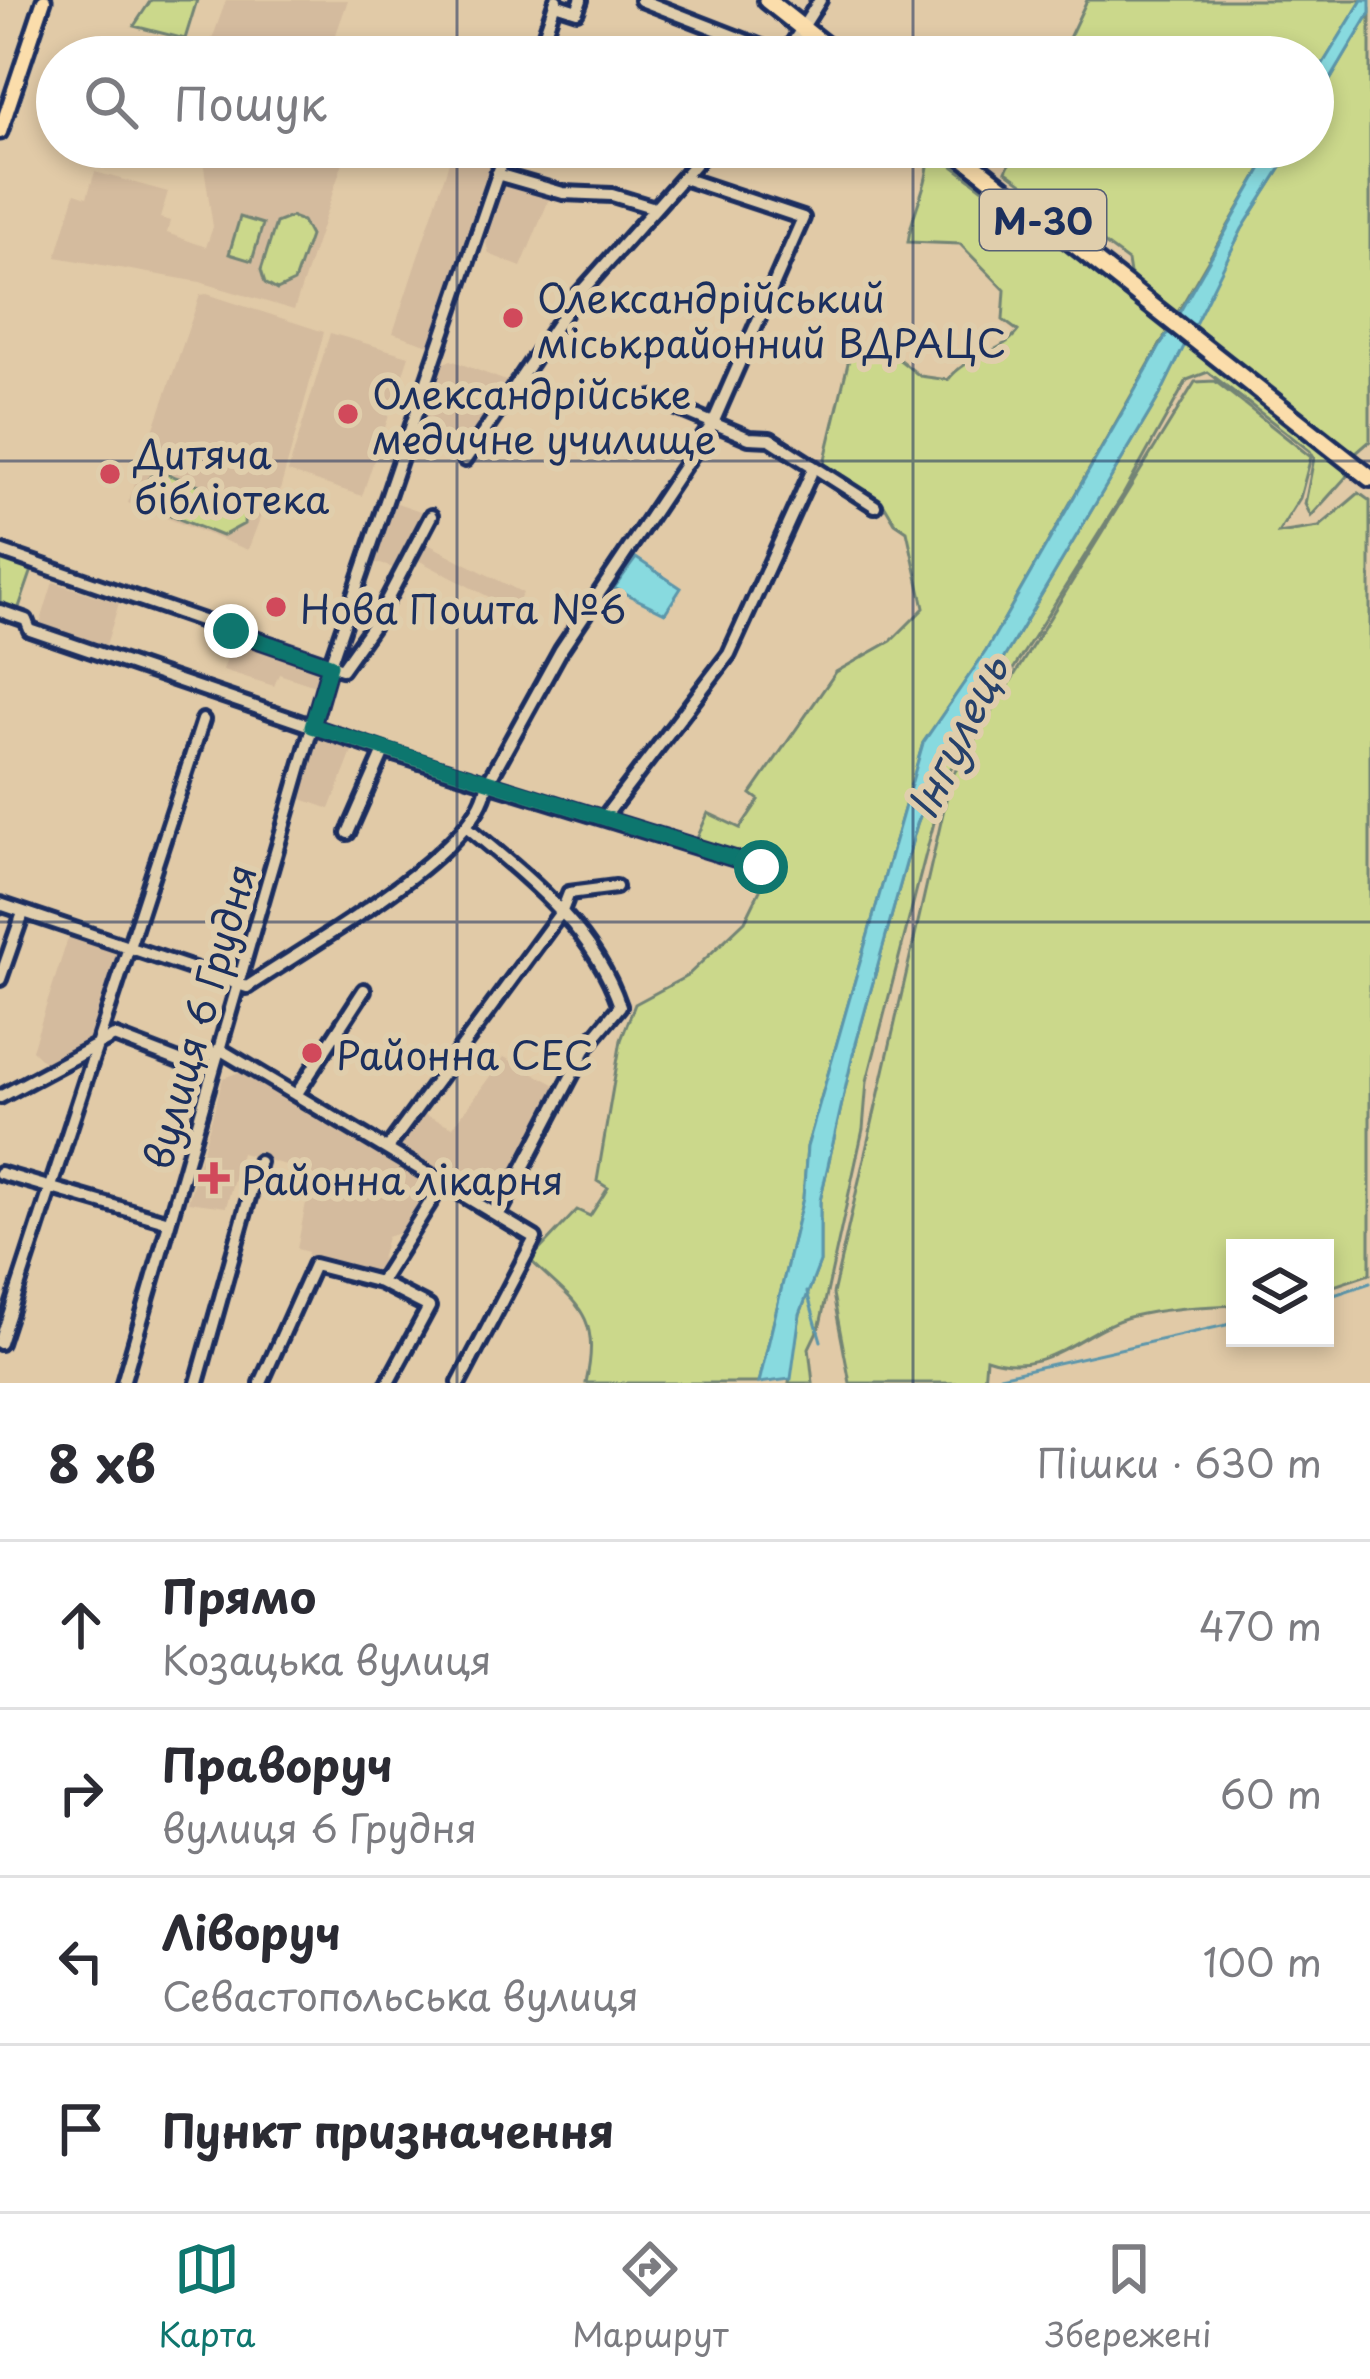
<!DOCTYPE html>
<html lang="uk">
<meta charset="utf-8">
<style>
body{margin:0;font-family:"Playpen Sans",sans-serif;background:#f7f7f7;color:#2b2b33}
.controls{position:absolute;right:36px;bottom:36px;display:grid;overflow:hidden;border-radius:0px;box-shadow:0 6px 18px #0003}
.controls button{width:108px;height:108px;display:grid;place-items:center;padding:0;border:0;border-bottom:3px solid #e1e1e2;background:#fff;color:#2b2b33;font:60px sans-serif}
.stop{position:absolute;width:36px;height:36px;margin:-27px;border:9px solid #0f766e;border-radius:50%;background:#fff}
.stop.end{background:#0f766e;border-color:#fff;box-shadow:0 3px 12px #0008}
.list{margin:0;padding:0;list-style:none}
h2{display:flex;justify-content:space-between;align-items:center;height:156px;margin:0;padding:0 48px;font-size:51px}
h2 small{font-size:39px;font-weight:400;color:#7c7c81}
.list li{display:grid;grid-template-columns:78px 1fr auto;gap:36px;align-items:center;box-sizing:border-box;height:168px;padding:0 48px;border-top:3px solid #e1e1e2}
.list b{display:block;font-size:45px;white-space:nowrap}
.list p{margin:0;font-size:39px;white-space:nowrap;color:#7c7c81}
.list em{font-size:39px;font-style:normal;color:#7c7c81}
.icon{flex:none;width:66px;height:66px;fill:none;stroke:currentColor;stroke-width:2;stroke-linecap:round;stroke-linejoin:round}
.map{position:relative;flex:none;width:1370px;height:1383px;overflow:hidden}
.search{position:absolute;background:#fff;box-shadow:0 6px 18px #0003;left:36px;right:36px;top:36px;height:132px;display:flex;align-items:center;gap:30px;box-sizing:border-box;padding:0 42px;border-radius:66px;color:#7c7c81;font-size:45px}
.sheet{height:828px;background:#fff}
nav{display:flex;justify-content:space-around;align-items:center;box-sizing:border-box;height:168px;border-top:3px solid #e1e1e2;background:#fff;font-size:33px;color:#7c7c81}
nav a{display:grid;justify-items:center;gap:6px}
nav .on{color:#0f766e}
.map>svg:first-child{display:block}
.built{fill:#d4bb9e}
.green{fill:#cbd88b;stroke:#738474;stroke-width:3}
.water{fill:#88dadf;stroke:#5c96ab;stroke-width:3}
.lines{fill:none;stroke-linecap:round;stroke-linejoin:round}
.stream{stroke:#5c96ab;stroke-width:3}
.minor-casing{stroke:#1b2f5e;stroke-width:20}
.major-casing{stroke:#1b2f5e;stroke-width:21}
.highway-casing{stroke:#1b2f5e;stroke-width:24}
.minor{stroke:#e0ceac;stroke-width:10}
.major{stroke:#fbddab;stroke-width:12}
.highway{stroke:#fbddab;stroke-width:15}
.route{stroke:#0f766e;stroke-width:15}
.grid{fill:none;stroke:#1b2f5e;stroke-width:3;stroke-opacity:0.55}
.poi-dot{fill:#d1495b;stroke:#e0ceac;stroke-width:4.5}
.labels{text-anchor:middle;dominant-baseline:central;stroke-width:12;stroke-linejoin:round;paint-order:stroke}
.shield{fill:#e0ceac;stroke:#565f75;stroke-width:3}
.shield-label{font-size:36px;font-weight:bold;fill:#1b2f5e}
.poi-label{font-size:39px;fill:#1b2f5e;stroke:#e0ceac;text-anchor:start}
.street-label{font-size:39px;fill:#1b2f5e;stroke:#e0ceac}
.water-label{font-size:42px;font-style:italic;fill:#26406b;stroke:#e0ceac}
</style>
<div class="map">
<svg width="1370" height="1383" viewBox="0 0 1370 1383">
<rect width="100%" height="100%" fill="#e1caa7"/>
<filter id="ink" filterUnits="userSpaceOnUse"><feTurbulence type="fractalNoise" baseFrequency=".00833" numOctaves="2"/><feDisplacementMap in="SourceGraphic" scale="24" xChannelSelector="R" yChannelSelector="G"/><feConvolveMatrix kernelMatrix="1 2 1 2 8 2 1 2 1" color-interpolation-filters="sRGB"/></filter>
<g filter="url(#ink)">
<path class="built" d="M226,0H348L328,57H225L208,51Z
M201,147H348L294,310L200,282L56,257L75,193L87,197L95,172L168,192L160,218L170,221L167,233L206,247L213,227Z
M454,147H483L497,155L429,345L393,333Z
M505,181L550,197L521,267L489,254L486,243Z
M207,294L324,332L275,508L262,513L248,550L128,503L200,295Z
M330,333L409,356L362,496L288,472Z
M451,360L511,383L463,456L414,444L442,364Z
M394,502L429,514L393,568L374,562Z
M422,541L523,593L514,610L414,558Z
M53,582L119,603L106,645L40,624Z
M234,636L317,665L315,686L279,674L274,686L223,670Z
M317,733L355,744L330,809L296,797Z
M70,932L115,948L120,961L93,1040L48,1066L32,1050Z
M504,1057L561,1088L496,1208L396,1148L419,1112L453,1127Z
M240,1072L436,1186L408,1230L387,1237L377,1275L306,1260L308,1252L297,1249L312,1172L241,1153L226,1207L188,1202L223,1078Z"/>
<path class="green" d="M151,0H197L185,39L134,26Z
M1087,0H1362L1313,80V57H1060Z
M1370,13V441L1355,454L1192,327L1242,229L1294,147H1313V109Z
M1017,147H1274L1175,317L1130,274L1128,261L1006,171Z
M929,148L1169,329L986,651L923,743L807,1147L803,1198L759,1383H586C601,1313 578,1306 530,1260L577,1210L590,1216L608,1188L597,1181L621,1040L635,1004L687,976L745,921L766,878L776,882L781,875L772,862L696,841L708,813L740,828L759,800L751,794L836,672L891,641L924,608L907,531L895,523L883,503L822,472L849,359L857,349L877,342L920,376L948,380C968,354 1000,355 1018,331L1003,320L1005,290L960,244L908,242C913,205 930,187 929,148Z
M240,217L263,224L252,261L229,254Z
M291,217L302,221L310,236L294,282L277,290L265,283L261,270L276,223Z
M1185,343L1340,462L1347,476L1311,516L1305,504L1314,458L1310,451L1208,372L1187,380L1123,495L946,776L867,1081L863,1129L820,1325L809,1348L813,1383H789L800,1314L820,1262V1201L853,1054L917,824L938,769L1160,395Z
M1215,381L1311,457L1300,498L1278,533L1319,527L1359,493L1370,501V1274L1325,1289V1248H1235V1305C1202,1307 1165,1308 1133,1316C1080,1329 1048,1379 986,1358L984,1383H850L833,1294L951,778L1195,382Z
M157,471L236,497L245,508L244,524L222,536L146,506L141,486Z
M0,555L33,567L17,613L0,607Z"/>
<path class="water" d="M1362,0H1370V13L1313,109V80Z
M1274,147H1294L1242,229L1160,395L938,769L917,824L853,1054L820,1201V1262L800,1314L791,1379L759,1383L803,1198L807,1147L923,743L986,651Z
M636,558L681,588L665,613L614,588Z"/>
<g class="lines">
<path class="stream" d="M807,1292L821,1341
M1325,1298L1370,1283
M993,1383L1000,1376L1235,1323"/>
<g class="minor-casing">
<path id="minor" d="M641,0L785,56
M555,4L577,11L581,0
M537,57L556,0
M784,57L820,0
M497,174L563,193L612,195L655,208
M653,398L749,438L770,439L875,506
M465,460L572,302L710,147
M0,551L342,669L376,621L431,516
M0,611L26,620L30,630L384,751L761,867
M606,815L729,654L813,469
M466,826C528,878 593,927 620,1006L587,1046L498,1216
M348,833L384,751
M0,904L247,987C304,948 480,851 487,784L561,650L713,423L803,218L683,178
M0,979L23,913
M221,1050L535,1238L459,1383
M296,1095L364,990
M0,1097L114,1036L187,1064L221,1050
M387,1149L562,911L569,893L616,887
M0,1173L169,1222
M380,1282L429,1307L388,1383
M0,1343L203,720
M123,1383L330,665L507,147
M197,1383L259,1162
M261,1383L314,1265L380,1282L443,1182"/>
</g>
<g class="major-casing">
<path id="major" d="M0,132L44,0"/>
</g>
<g class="highway-casing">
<path id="highway" d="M767,0L839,57
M951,147L1370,478"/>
</g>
<use href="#minor" class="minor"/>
<use href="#major" class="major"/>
<use href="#highway" class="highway"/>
</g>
</g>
<g class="lines" filter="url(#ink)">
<path class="route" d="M231,631L330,665L312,726L761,867"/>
</g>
<path class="grid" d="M457,0V57M913,0V57M457,147V1383M913,147V1383M0,461H1370M0,922H1370"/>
<g class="poi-dot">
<circle cx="513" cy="318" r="12"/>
<circle cx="348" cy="414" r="12"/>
<circle cx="110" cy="474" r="12"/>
<circle cx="276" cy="607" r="12"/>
<circle cx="312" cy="1053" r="12"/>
<path d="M208 1160h12v12h12v12h-12v12h-12v-12h-12v-12h12z"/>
</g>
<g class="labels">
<rect class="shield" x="980" y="190" width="126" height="60" rx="9"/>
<g class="shield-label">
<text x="1043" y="220">М-30</text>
</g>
<g class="poi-label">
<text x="537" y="296">Олександрійський<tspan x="537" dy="45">міськрайонний ВДРАЦС</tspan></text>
<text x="372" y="392">Олександрійське<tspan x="372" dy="45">медичне училище</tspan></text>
<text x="134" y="452">Дитяча<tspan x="134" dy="45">бібліотека</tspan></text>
<text x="300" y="607">Нова Пошта №6</text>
<text x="336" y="1053">Районна СЕС</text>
<text x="241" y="1178">Районна лікарня</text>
</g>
<g class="street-label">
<text transform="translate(198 1016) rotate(-74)">вулиця 6 Грудня</text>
</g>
<g class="water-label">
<text transform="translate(956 736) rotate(-64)">Інгулець</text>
</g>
</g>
</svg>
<div class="controls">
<button><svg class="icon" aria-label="layers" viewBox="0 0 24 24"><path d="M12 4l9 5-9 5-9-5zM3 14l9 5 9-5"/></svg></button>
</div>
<div class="stop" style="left:761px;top:867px"></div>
<div class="stop end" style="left:231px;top:631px"></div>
<div class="search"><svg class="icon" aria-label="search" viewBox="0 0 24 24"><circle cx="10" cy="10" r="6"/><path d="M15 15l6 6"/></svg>Пошук</div>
</div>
<section class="sheet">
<h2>8 хв<small>Пішки · 630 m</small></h2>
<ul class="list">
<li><svg class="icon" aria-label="ahead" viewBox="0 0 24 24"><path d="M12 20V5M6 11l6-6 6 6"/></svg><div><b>Прямо</b><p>Козацька вулиця</p></div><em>470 m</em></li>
<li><svg class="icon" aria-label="right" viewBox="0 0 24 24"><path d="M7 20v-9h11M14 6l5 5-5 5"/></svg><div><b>Праворуч</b><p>вулиця 6 Грудня</p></div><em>60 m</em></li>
<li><svg class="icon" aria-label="left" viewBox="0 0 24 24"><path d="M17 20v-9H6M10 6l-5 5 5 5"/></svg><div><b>Ліворуч</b><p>Севастопольська вулиця</p></div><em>100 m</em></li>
<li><svg class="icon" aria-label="arrive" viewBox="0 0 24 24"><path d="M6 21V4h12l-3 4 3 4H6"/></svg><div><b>Пункт призначення</b></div></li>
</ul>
</section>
<nav>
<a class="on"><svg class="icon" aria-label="map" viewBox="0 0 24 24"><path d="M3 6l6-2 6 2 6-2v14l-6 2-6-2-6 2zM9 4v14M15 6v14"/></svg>Карта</a>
<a><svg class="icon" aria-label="directions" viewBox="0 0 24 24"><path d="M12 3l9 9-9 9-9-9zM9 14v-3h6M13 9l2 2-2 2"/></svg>Маршрут</a>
<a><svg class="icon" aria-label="saved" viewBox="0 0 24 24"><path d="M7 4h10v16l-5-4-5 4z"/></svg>Збережені</a>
</nav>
